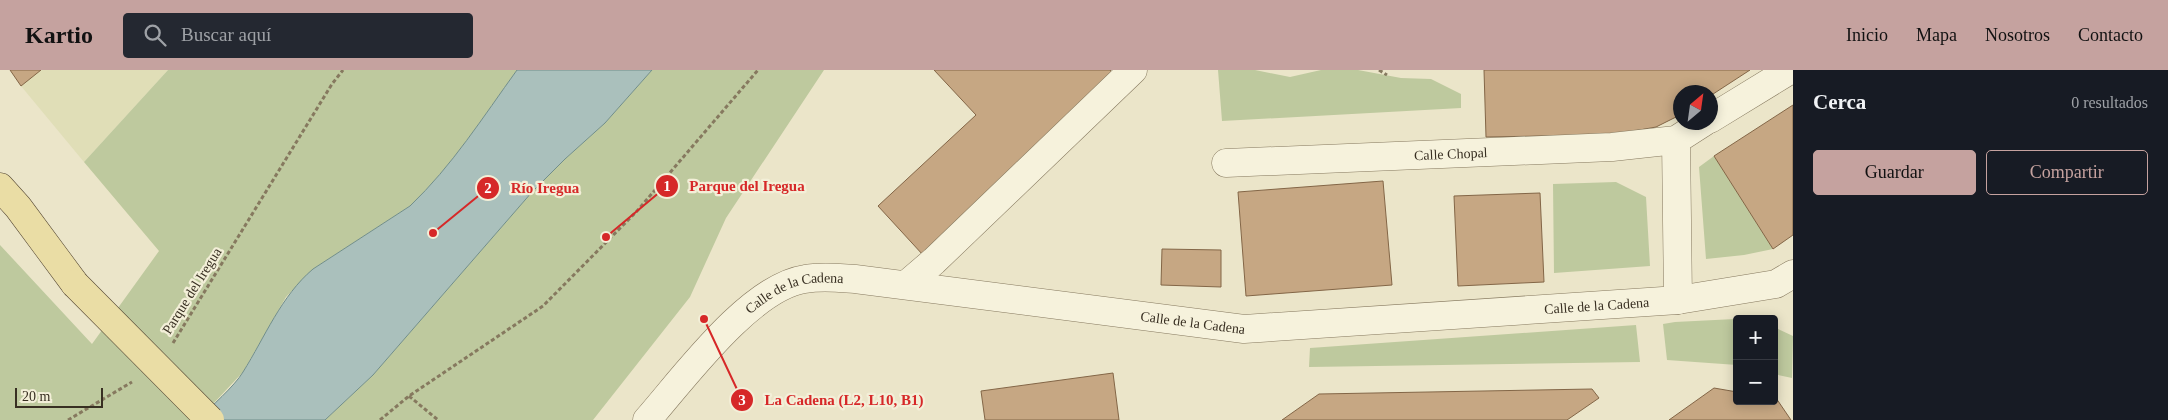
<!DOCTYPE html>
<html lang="es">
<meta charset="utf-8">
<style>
body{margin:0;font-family:Georgia,serif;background:#242831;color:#f1f3f6}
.controls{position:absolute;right:15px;bottom:15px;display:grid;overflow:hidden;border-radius:5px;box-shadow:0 2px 12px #0003}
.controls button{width:45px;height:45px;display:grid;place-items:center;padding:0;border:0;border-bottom:1px solid #363941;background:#171b24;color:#f1f3f6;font:25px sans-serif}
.compass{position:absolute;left:1673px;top:15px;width:45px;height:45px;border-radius:50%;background:#171b24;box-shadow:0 2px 12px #0003;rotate:29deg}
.scale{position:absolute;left:15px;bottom:12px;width:88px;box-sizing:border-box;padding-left:5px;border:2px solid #382f22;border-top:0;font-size:14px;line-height:18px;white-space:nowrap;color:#382f22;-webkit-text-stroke:4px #f3efd8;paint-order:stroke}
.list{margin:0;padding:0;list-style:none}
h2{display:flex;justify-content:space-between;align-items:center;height:65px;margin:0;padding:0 20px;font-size:21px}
h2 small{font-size:16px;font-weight:400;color:#9ea1a6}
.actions{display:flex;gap:10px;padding:15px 20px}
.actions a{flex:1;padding:11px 0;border:1px solid #c5a29f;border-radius:5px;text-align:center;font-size:18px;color:#c5a29f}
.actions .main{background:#c5a29f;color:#111}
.icon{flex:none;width:28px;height:28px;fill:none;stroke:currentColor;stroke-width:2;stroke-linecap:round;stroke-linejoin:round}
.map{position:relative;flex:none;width:1793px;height:350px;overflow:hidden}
header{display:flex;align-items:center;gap:30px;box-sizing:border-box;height:70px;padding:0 25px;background:#c5a29f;color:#111}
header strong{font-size:24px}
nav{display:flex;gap:28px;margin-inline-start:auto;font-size:18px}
.search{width:350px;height:45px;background:#242831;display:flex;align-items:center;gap:12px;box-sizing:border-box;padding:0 18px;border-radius:5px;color:#9ea1a6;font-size:19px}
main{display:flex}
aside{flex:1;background:#171b24}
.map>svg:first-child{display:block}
.farmland{fill:#e0deb7}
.green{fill:#bec99e}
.water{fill:#aac0bc;stroke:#718e8a}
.building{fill:#c6a783;stroke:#836647}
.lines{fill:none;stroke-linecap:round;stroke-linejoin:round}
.minor-casing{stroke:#86795f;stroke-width:29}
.major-casing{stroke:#554733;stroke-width:29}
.path{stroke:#86795f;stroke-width:3;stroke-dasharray:4 2.5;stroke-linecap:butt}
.minor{stroke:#f6f2dc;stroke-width:28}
.major{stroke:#eadda5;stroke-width:28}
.major-bridge-casing{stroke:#554733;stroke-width:29;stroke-linecap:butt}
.major-bridge{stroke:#eadda5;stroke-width:28}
.labels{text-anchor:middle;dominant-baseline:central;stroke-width:4.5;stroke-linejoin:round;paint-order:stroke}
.street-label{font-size:14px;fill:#382f22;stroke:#f3efd8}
.leader{fill:none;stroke:#d62828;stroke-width:2}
.callout-dot{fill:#d62828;stroke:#f3efd8;stroke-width:2}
.mark-label{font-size:15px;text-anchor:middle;font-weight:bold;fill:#fff}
.callout-label{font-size:15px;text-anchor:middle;font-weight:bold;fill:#d62828;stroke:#f3efd8;stroke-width:4.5;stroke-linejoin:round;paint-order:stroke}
</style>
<header>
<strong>Kartio</strong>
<div class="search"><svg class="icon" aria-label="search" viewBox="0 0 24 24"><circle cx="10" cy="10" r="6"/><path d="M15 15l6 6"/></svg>Buscar aquí</div>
<nav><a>Inicio</a><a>Mapa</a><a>Nosotros</a><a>Contacto</a></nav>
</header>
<main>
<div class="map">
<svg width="1793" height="350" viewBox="0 0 1793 350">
<rect width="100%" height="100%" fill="#ebe5c9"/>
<path class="farmland" d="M41,0H168L84,92L21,16Z"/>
<path class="green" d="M168,0H517C483,47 452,96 410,136L313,199L286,227L243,302L198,350H0V175L92,274L159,181L84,92Z
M652,0H824L726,148L690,227L593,350H325L373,305L532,122L565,89L605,53Z
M1218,0H1255L1290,7L1321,0H1358L1401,8L1431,9L1461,24V38L1222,51Z
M1714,86L1773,179L1744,185L1706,189L1699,97Z
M1616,112L1646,127L1650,196L1554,203L1553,114Z
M1755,248L1757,249H1737V295L1667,290L1663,254L1675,252Z
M1636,255L1640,292L1309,297L1310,278Z
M1774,257L1793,266L1792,308L1774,304Z"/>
<path class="water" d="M517,0H652L605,53L565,89L532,122L373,305L325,350H198C211,336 234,317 243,302C265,267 281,226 313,199L410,136C452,96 483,47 517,0Z"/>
<path class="building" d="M10,0H41L21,16Z
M934,0H1110L1116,7L923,185L878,136L976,45Z
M1484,0H1750L1710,26V22H1680V45L1656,57L1623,63L1598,65L1486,67Z
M1793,35V165L1773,179L1714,86Z
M1383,111L1392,215L1246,226L1238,122Z
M1540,123L1544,212L1458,216L1454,126Z
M1162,179L1221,180V217L1161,215Z
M1113,303L1119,350H985L981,321Z
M1714,318L1737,322V331H1774V328H1776L1791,350H1669Z
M1592,319L1599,328L1567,350H1282L1319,324Z"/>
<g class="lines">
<g class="minor-casing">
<g id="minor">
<path d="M1710,49L1790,0"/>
<path d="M1676,70L1678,230"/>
<path id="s1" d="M1226,93L1612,77L1676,70L1704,52"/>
<path d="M906,215L934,191L1133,0"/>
<path id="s2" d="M647,350C683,309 750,217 805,209C822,206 839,208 855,209L1244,259L1678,230L1776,214L1793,204"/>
</g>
</g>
<g class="major-casing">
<path id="major" d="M0,117L18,137L75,214"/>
</g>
<path class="path" d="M1379,0L1387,5
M173,273L332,14L343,0
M409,326L438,350
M68,350L132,312
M380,350L409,326L543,236L637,141L758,0"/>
<use href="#minor" class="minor"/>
<use href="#major" class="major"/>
<g class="major-bridge-casing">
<path id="major-bridge" d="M75,214L210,350"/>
</g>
<use href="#major-bridge" class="major-bridge"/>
</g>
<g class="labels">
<g class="street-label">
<text stroke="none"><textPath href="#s1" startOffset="225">Calle Chopal</textPath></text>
<text transform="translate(192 221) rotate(-58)">Parque del Iregua</text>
<text stroke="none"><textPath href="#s2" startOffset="201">Calle de la Cadena</textPath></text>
<text stroke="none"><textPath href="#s2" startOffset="1011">Calle de la Cadena</textPath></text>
<text stroke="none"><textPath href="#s2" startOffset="606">Calle de la Cadena</textPath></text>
</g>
</g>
<path class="leader" d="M606 167L667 116M433 163L488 118M704 249L742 330"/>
<g class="callout-dot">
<circle cx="606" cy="167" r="5"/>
<circle cx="433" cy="163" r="5"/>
<circle cx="704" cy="249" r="5"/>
<circle cx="667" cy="116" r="12"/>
<circle cx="488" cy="118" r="12"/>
<circle cx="742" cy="330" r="12"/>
</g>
<g class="mark-label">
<text x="667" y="121">1</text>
<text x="488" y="123">2</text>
<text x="742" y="335">3</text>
</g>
<g class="callout-label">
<text x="747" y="121">Parque del Iregua</text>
<text x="545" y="123">Río Iregua</text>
<text x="844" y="335">La Cadena (L2, L10, B1)</text>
</g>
</svg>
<div class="controls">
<button>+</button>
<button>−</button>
</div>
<svg class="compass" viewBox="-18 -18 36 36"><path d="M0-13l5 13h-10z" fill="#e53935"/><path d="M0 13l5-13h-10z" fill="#9ea1a6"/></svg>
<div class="scale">20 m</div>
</div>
<aside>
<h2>Cerca<small>0 resultados</small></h2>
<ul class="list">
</ul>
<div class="actions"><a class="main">Guardar</a><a>Compartir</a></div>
</aside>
</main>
